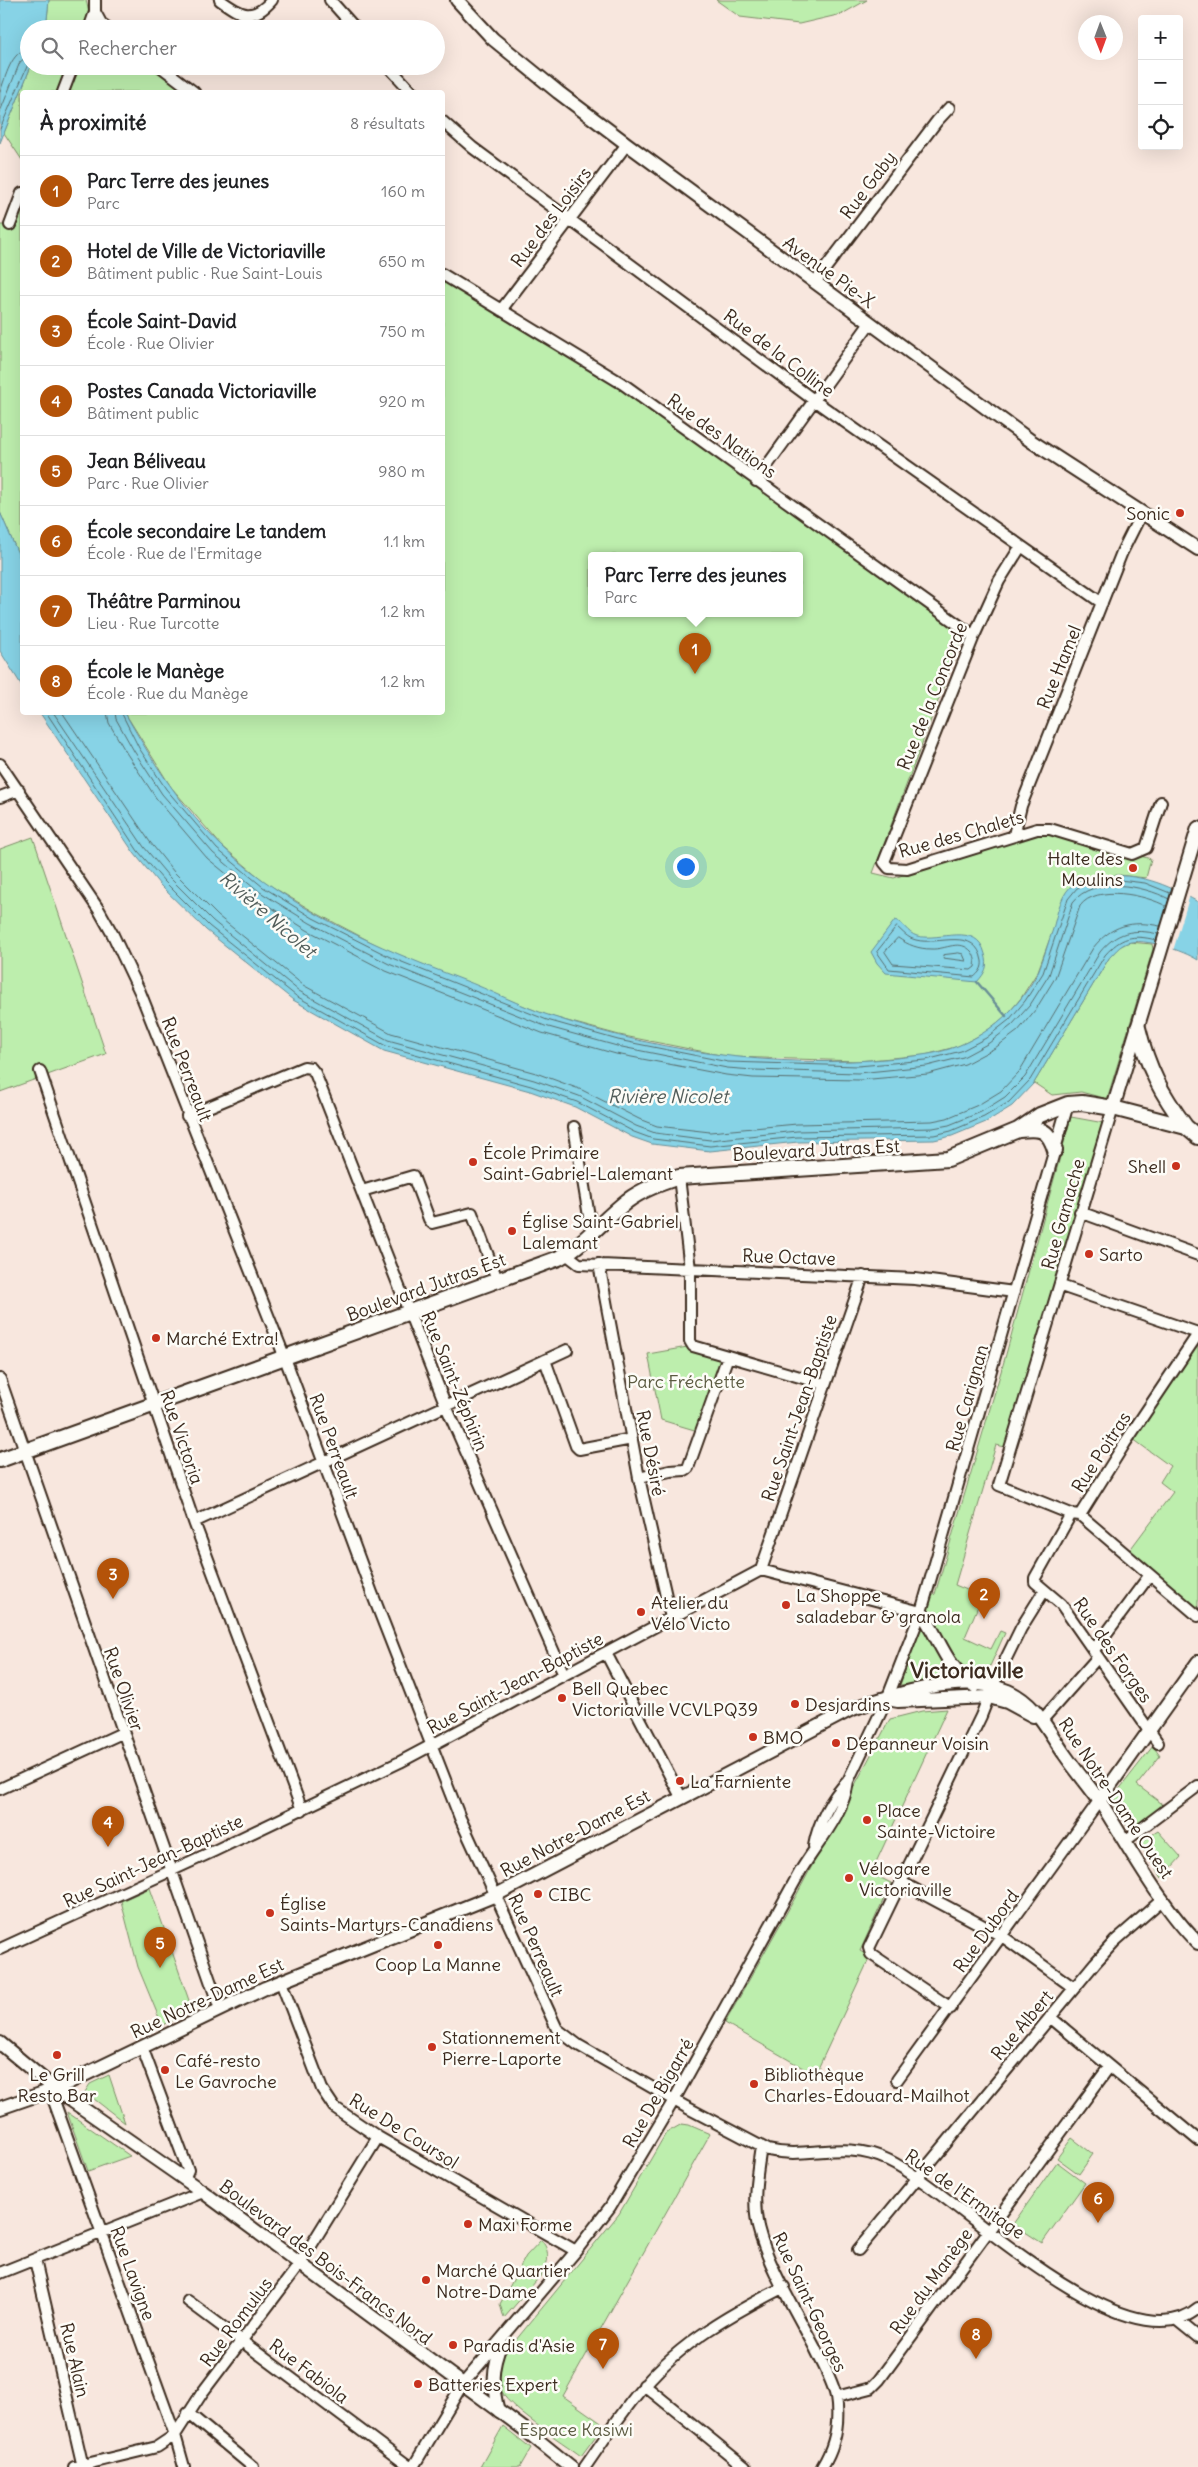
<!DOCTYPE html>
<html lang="fr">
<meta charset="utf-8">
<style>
body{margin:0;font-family:Delius,sans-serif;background:#f2f2f2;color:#202124}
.controls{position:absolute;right:15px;top:15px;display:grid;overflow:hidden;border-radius:5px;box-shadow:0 5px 20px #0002}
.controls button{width:45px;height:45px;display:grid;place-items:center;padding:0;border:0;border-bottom:1px solid #e0e0e0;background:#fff;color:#202124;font:25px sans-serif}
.compass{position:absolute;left:1078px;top:15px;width:45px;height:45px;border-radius:50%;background:#fff;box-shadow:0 5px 20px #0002;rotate:179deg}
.you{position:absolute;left:685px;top:866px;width:18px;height:18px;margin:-12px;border:4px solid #fff;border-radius:50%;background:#1a73e8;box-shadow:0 0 0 8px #1a73e833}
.badge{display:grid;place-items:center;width:32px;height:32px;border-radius:50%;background:#b45309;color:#fff;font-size:16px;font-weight:700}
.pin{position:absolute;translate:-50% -41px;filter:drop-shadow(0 1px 2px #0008)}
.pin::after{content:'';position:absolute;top:26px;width:18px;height:15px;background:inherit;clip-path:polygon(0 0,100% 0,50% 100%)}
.popup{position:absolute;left:588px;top:552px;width:215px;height:65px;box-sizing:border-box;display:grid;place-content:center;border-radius:5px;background:#fff;filter:drop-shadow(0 1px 4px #0005);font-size:16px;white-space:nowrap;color:#757577}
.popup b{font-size:19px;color:#202124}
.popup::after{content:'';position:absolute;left:50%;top:100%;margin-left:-10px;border:10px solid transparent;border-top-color:#fff}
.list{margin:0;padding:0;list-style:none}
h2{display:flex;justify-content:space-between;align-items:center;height:65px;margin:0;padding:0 20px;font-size:21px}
h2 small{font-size:16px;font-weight:400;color:#757577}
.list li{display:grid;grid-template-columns:32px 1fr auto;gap:15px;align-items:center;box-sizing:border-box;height:70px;padding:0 20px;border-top:1px solid #e0e0e0}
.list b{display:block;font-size:19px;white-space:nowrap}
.list p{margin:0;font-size:16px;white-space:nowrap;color:#757577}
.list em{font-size:16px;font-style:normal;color:#757577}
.icon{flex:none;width:28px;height:28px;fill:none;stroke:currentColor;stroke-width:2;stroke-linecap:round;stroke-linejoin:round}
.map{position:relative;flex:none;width:1198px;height:2467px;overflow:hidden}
.search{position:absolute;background:#fff;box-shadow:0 5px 20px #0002;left:20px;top:20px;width:425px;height:55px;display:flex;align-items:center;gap:12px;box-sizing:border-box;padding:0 18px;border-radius:28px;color:#757577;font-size:19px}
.panel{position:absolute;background:#fff;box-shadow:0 5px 20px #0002;left:20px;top:90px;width:425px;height:625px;border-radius:5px}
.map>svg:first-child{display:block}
.green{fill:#bdeead;stroke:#7c8c66;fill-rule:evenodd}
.water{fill:#87d3e6;stroke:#698f96}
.pier{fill:#f8e7de}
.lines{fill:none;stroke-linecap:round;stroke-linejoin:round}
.shore{stroke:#596e6e;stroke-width:1}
.stream{stroke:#698f96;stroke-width:2.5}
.minor-casing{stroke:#3b2a1e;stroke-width:14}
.tertiary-casing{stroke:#3b2a1e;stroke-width:16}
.secondary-casing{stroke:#3b2a1e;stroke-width:18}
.minor{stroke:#fdfcf7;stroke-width:10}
.tertiary{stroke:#fdfcf7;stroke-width:12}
.secondary{stroke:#fdfcf7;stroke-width:14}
.poi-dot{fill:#c8321e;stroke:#fdfcf7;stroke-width:2}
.labels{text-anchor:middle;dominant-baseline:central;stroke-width:5;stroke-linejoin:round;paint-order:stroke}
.street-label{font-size:18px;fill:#3b2a1e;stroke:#fdfcf7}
.poi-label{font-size:18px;fill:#3b2a1e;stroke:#fdfcf7;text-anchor:start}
.park-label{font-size:18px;fill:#5c5b42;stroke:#fdfcf7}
.water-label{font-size:19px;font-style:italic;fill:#525d5a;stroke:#fdfcf7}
.district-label{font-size:22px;font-weight:bold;fill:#3b2a1e;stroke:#fdfcf7}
</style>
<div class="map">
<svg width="1198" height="2467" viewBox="0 0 1198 2467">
<rect width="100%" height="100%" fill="#f8e7de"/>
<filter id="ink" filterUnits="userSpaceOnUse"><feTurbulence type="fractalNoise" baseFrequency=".02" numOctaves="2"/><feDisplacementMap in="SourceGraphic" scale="10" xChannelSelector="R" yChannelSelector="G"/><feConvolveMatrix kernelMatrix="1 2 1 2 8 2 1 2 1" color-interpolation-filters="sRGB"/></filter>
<g filter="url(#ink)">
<path class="green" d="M49,0H86L91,22L101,29H46Z
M716,0H867L842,14L799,24L740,17Z
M31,66H153L190,92H22V160L4,133Z
M22,193V563L0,512V225H10Z
M443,273L619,384L963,635L873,873L894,878L1015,838L1038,826L1151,859L1146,878L1119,875L1092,877L1050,938L1038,971L1021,998L1006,1016L984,1033L959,1046L925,1055L858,1061L730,1057L619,1035L549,1016L394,954L316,913L266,883L221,845L171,787L125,713L442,712ZM591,555H799V613H591Z
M33,837L106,1054L0,1092V849Z
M1129,942L1152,944L1153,949L1107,1099L1081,1092L1052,1095L1034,1083L1109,958L1119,947Z
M1071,1117L1104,1123L1005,1447L996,1445L955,1585L972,1592L979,1604L965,1637L991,1649L1000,1631L1005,1633L986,1675L980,1681L962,1673L927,1613L931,1597L935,1594L1005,1358Z
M1198,1341V1610L1129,1551L1173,1492L1160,1482L1170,1466L1133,1439Z
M693,1346L728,1356L701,1432L661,1420L648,1354Z
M921,1626L959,1679L900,1685Z
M947,1709L871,1873L891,1883L860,1951L870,1957L815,2075L725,2023L796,1896L890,1719L922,1711Z
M1153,1746L1160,1756L1137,1785L1165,1806L1133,1829L1130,1830L1116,1808L1114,1796Z
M1158,1831L1181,1857L1162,1878L1139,1843Z
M150,1888L193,2012L162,2025L138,1967L121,1901Z
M109,2075L125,2123L85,2092L90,2084Z
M67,2112L130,2156L88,2171Z
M682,2124L689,2125L710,2134L563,2396L604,2425L581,2456C563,2442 505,2407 499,2387C495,2377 499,2366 502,2357L619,2214L666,2133Z
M1072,2138L1093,2154L1079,2174L1057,2158Z
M1057,2162L1085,2183L1042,2243L1013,2224Z
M541,2240C550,2250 549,2261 543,2273L504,2318L500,2304L526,2256Z
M503,2426L531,2448L520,2467H480Z"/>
<path class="water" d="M0,0H49L46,29H29V66H31L0,143Z
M0,512L22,563V686L0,651Z
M40,713H125C152,761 183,810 224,848C291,910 377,947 461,979C491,990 520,1006 551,1016C669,1055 798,1072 922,1055C972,1049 1015,1017 1038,972C1044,958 1048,943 1053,929C1057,914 1061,892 1075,883C1082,879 1092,877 1100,876C1140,873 1164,883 1198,902V960C1184,951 1144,937 1127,943C1119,946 1115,952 1109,958L1034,1083L1012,1106L986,1122L952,1136L934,1140L798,1142L710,1151L652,1144L632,1137L575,1107L530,1091L384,1051L293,1000L206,930L160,885L134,853Z
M895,920C904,923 907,933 917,936C940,942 977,921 985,954C989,967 985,973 977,982L886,973L877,963L871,952Z"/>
<path class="pier" d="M1176,887L1190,895L1173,951L1158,948Z"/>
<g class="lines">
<path class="shore" d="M0,92C6,77 10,52 29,48
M0,112L20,62L29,55
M0,129L29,62
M46,712L138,851L164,881L209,926L296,996L386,1046L531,1086L577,1102L634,1132L653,1139L710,1146L797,1137L934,1135L951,1131L984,1117L1009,1102L1030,1080L1105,955C1121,937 1132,934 1156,940
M53,712L144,847L169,877L213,921L299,991L388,1040L534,1080L579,1096L636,1126L655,1133L710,1140L797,1131L933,1128L949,1125L981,1112L1005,1097L1025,1077L1100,952C1116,932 1133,928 1158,934
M62,712L150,842L174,872L218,916L303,985L391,1033L536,1073L582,1090L639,1119L657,1126L710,1132L797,1124L932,1121L947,1118L978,1105L1001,1091L1019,1072L1093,948C1111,925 1132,920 1160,926
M107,712L109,723L127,754L156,798L207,858L256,898L307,930L386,971L542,1033L616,1054L726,1075L753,1078L860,1080L928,1074L965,1064L995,1048L1018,1031L1036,1009L1055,978L1080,906C1096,884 1146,895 1166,906
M115,712L116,719L134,751L162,794L213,853L260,892L310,923L389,964L545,1026L617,1046L727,1068L753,1070L858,1073L927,1066L963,1057L989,1043L1012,1025L1030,1005L1049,975L1073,902C1093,876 1143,885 1169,899
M121,712L139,748L166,789L217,849L263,887L313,918L392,958L547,1020L618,1040L728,1062L858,1066L926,1060L961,1051L986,1038L1009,1020L1025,1001L1043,973L1068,899L1077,888L1093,882L1119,880L1145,883L1170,893
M897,927C903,932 907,938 916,940C938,946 976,926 982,961C983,968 979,973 974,977L889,969L877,952Z
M898,938C908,945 919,949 931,949C946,950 960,938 972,952C975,957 976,962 975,967L971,970L893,964L885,952Z
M959,953L963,954L966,961L943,958L944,955Z"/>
<path class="stream" d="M977,982L1006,1016"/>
<g class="minor-casing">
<path id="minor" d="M220,0C242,16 253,22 272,0
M330,0L356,29
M95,12L101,23L109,29
M89,29L95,12V0
M160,66L194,92
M388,66L412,92
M63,92L73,66
M442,121L473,148L815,401L1102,603
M10,225L22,193
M442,274L623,384L974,636
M815,282L937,121L949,108
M501,310L627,144
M756,481L870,323
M1021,546L999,581L974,636L884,862L889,868L907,869L1037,829H1050L1132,854L1146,848L1161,802
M0,764L99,910L113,935L140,992L285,1358L372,1593L460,1818L557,2029L578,2045L686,2107L768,2150C809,2160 843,2139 888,2160C953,2190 1126,2371 1198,2308
M0,797L19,790
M1014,835L1021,806L1122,552L1141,514
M40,1071L194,1522L302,1810
M187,1116L304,1067L311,1068L315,1073L446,1406L564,1675
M574,1127L592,1234
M679,1177L690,1269V1341L693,1346L824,1384
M362,1191L413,1176L429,1219L432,1223L472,1213L498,1282
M1080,1212L1198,1255
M566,1254L579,1264L915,1279L1014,1292
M599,1264L639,1478L671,1618
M1061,1286L1198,1333
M545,1360L576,1446L579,1449L632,1439
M0,1379L220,2009
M639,1478L670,1471L685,1470L688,1468L728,1356
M1071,1514L999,1485L1113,1108
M1080,1515L1198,1616
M194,1522L567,1350
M761,1570L921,1612
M1094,1650L1149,1576
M606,1653L681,1797
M1043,1719L1098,1657
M1158,1743L1061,1604L1035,1582V1578L1071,1514L1080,1515L1125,1443L1198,1334
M0,1789L122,1733
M1125,1841L1198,1786
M814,1846C818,1823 831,1798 848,1781
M901,1882L1002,1936L1074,1988
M0,1949L214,1851L400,1762L761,1570L863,1276
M281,1982L322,2089L334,2107L378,2137L576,2251
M951,2008L871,1954L869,1948L981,1716L994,1683L1021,1628L1044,1591
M1050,2017L1198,2140
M142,2047L188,2170L184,2179
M897,2080L1099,1801
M55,2089L54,2101L175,2435L184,2467
M761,2147C757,2173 752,2200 758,2227C768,2267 796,2311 815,2348C822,2363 833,2381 836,2397C840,2422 835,2446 822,2467
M858,2250L1095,1963L1115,1941L1163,1899
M35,2260L83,2467
M0,2273L203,2192
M188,2301L410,2467
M1177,2320L1198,2337
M644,2385L745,2467
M836,2397L871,2388L879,2380L1109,2067
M499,2412C492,2383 491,2370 502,2343
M188,2413L253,2467
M74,2467L157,2447L175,2435L202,2393L299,2265L378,2137
M413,2467L462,2385L576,2251L610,2207L674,2100L801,1870C818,1842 844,1814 848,1781L887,1699L921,1612L1068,1104
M585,2467C604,2440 622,2411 644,2386C681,2342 733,2313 784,2287"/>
</g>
<g class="tertiary-casing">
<path id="tertiary" d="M457,0L493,39L558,92L627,144L1031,441L1198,549
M1113,1108L1198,828
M921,1612C940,1638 945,1668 975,1686
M887,1699L898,1701L989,1697L1007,1702L1033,1716
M1099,1801L1198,1662
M0,2043L55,2089L203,2192L524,2429L571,2467
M0,2108L55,2089L265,1988L496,1895L850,1710C892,1694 964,1672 1008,1691C1037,1704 1048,1731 1065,1755C1076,1771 1090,1787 1101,1803C1128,1846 1162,1908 1198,1943"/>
</g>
<g class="secondary-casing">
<path id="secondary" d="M1138,1028C1148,1069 1161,1093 1186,1127
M1019,1130C1040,1128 1048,1128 1055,1150
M0,1460L559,1258C585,1243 603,1220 627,1201C643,1189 661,1183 679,1177L948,1159L1018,1130L1040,1115L1068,1104L1082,1103L1113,1108L1186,1127L1198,1137"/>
</g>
<use href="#minor" class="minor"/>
<use href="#tertiary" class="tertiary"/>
<use href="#secondary" class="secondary"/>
</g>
</g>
<g class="poi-dot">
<circle cx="1180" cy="513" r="5"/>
<circle cx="1133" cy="868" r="5"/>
<circle cx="473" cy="1162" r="5"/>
<circle cx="1176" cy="1166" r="5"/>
<circle cx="512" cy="1231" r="5"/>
<circle cx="1089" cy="1254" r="5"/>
<circle cx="156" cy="1338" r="5"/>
<circle cx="786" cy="1605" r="5"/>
<circle cx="641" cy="1612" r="5"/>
<circle cx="562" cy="1698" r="5"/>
<circle cx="795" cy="1704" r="5"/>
<circle cx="753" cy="1737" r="5"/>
<circle cx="836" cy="1743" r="5"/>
<circle cx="680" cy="1781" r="5"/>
<circle cx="867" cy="1820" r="5"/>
<circle cx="849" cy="1878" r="5"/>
<circle cx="538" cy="1894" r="5"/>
<circle cx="270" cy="1913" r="5"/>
<circle cx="438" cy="1945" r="5"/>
<circle cx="432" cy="2047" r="5"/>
<circle cx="57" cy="2055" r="5"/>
<circle cx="165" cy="2070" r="5"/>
<circle cx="754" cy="2084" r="5"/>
<circle cx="468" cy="2224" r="5"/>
<circle cx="426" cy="2280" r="5"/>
<circle cx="453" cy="2345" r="5"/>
<circle cx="418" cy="2384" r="5"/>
</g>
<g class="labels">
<g class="street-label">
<text transform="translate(868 185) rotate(-53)">Rue Gaby</text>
<text transform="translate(551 217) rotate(-53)">Rue des Loisirs</text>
<text transform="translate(829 272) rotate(36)">Avenue Pie-X</text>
<text transform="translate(779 353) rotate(37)">Rue de la Colline</text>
<text transform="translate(722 436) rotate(36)">Rue des Nations</text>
<text transform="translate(1059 667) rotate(-68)">Rue Hamel</text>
<text transform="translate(932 696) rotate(-68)">Rue de la Concorde</text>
<text transform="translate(961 834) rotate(-16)">Rue des Chalets</text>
<text transform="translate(187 1069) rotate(69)">Rue Perreault</text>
<text transform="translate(816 1150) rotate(-3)">Boulevard Jutras Est</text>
<text transform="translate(1063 1214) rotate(-74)">Rue Gamache</text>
<text transform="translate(789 1257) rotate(2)">Rue Octave</text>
<text transform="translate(426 1287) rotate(-20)">Boulevard Jutras Est</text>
<text transform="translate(455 1381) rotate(68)">Rue Saint-Zéphirin</text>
<text transform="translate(967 1398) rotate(-74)">Rue Carignan</text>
<text transform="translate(799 1408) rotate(-71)">Rue Saint-Jean-Baptiste</text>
<text transform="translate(182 1437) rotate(71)">Rue Victoria</text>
<text transform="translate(334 1446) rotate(70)">Rue Perreault</text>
<text transform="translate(1101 1452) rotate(-57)">Rue Poitras</text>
<text transform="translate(651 1453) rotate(79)">Rue Désiré</text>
<text transform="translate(1113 1650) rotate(55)">Rue des Forges</text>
<text transform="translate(515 1683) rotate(-28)">Rue Saint-Jean-Baptiste</text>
<text transform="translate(124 1689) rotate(71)">Rue Olivier</text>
<text transform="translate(1116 1798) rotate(56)">Rue Notre-Dame Ouest</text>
<text transform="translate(575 1833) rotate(-28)">Rue Notre-Dame Est</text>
<text transform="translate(153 1861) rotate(-25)">Rue Saint-Jean-Baptiste</text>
<text transform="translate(986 1931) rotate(-54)">Rue Dubord</text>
<text transform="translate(536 1945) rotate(66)">Rue Perreault</text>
<text transform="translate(207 1998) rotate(-25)">Rue Notre-Dame Est</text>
<text transform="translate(1022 2025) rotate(-50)">Rue Albert</text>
<text transform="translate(658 2093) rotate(-60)">Rue De Bigarré</text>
<text transform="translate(404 2131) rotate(32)">Rue De Coursol</text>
<text transform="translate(965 2194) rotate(35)">Rue de l'Ermitage</text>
<text transform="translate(326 2262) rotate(37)">Boulevard des Bois-Francs Nord</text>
<text transform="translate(133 2273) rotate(70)">Rue Lavigne</text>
<text transform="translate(931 2281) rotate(-54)">Rue du Manège</text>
<text transform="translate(810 2302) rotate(65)">Rue Saint-Georges</text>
<text transform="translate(236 2322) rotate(-53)">Rue Romulus</text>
<text transform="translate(75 2360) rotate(77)">Rue Alain</text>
<text transform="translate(309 2371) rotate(37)">Rue Fabiola</text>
</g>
<g class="poi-label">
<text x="1170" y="513" text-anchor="end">Sonic</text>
<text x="1123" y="858" text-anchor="end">Halte des<tspan x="1123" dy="21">Moulins</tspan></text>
<text x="483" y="1152">École Primaire<tspan x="483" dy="21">Saint-Gabriel-Lalemant</tspan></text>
<text x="1166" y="1166" text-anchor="end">Shell</text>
<text x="522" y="1221">Église Saint-Gabriel<tspan x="522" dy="21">Lalemant</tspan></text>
<text x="1099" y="1254">Sarto</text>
<text x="166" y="1338">Marché Extra!</text>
<text x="796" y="1595">La Shoppe<tspan x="796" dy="21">saladebar &amp; granola</tspan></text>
<text x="651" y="1602">Atelier du<tspan x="651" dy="21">Vélo Victo</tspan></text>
<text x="572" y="1688">Bell Quebec<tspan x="572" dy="21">Victoriaville VCVLPQ39</tspan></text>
<text x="805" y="1704">Desjardins</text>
<text x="763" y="1737">BMO</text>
<text x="846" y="1743">Dépanneur Voisin</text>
<text x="690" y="1781">La Farniente</text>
<text x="877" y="1810">Place<tspan x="877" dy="21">Sainte-Victoire</tspan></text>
<text x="859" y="1868">Vélogare<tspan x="859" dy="21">Victoriaville</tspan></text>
<text x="548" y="1894">CIBC</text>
<text x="280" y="1903">Église<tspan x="280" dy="21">Saints-Martyrs-Canadiens</tspan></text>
<text x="438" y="1964" text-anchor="middle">Coop La Manne</text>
<text x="442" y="2037">Stationnement<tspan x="442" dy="21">Pierre-Laporte</tspan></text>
<text x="175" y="2060">Café-resto<tspan x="175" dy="21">Le Gavroche</tspan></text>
<text x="57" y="2074" text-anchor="middle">Le Grill<tspan x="57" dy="21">Resto Bar</tspan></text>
<text x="764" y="2074">Bibliothèque<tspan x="764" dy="21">Charles-Edouard-Mailhot</tspan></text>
<text x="478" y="2224">Maxi Forme</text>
<text x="436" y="2270">Marché Quartier<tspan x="436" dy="21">Notre-Dame</tspan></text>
<text x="463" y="2345">Paradis d'Asie</text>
<text x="428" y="2384">Batteries Expert</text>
</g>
<g class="park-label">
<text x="686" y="1381">Parc Fréchette</text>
<text x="576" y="2429">Espace Kasiwi</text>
</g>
<g class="water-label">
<text transform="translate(268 914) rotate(41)">Rivière Nicolet</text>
<text x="668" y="1096">Rivière Nicolet</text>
</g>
<g class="district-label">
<text x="967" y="1670">Victoriaville</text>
</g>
</g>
</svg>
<div class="controls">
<button>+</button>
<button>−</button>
<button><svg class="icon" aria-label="locate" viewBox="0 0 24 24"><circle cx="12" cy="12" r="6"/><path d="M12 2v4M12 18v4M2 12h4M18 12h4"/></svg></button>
</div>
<svg class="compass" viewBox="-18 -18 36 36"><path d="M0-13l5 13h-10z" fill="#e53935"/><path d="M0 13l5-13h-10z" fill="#757577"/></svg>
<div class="you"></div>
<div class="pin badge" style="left:695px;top:674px">1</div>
<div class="popup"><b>Parc Terre des jeunes</b>Parc</div>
<div class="pin badge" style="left:984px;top:1619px">2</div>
<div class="pin badge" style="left:113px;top:1599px">3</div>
<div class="pin badge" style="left:108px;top:1847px">4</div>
<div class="pin badge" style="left:160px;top:1968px">5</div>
<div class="pin badge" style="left:1098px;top:2223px">6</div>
<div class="pin badge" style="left:603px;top:2369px">7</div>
<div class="pin badge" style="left:976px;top:2359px">8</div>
<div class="search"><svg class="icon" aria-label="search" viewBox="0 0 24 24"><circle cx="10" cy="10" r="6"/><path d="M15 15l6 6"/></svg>Rechercher</div>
<section class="panel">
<h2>À proximité<small>8 résultats</small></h2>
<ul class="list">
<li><span class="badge">1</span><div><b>Parc Terre des jeunes</b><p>Parc</p></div><em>160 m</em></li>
<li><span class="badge">2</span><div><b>Hotel de Ville de Victoriaville</b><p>Bâtiment public · Rue Saint-Louis</p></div><em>650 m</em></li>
<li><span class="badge">3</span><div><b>École Saint-David</b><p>École · Rue Olivier</p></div><em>750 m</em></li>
<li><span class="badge">4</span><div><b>Postes Canada Victoriaville</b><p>Bâtiment public</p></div><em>920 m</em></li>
<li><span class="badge">5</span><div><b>Jean Béliveau</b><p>Parc · Rue Olivier</p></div><em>980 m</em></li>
<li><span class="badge">6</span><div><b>École secondaire Le tandem</b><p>École · Rue de l'Ermitage</p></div><em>1.1 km</em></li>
<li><span class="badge">7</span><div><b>Théâtre Parminou</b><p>Lieu · Rue Turcotte</p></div><em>1.2 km</em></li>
<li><span class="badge">8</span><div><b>École le Manège</b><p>École · Rue du Manège</p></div><em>1.2 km</em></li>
</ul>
</section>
</div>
